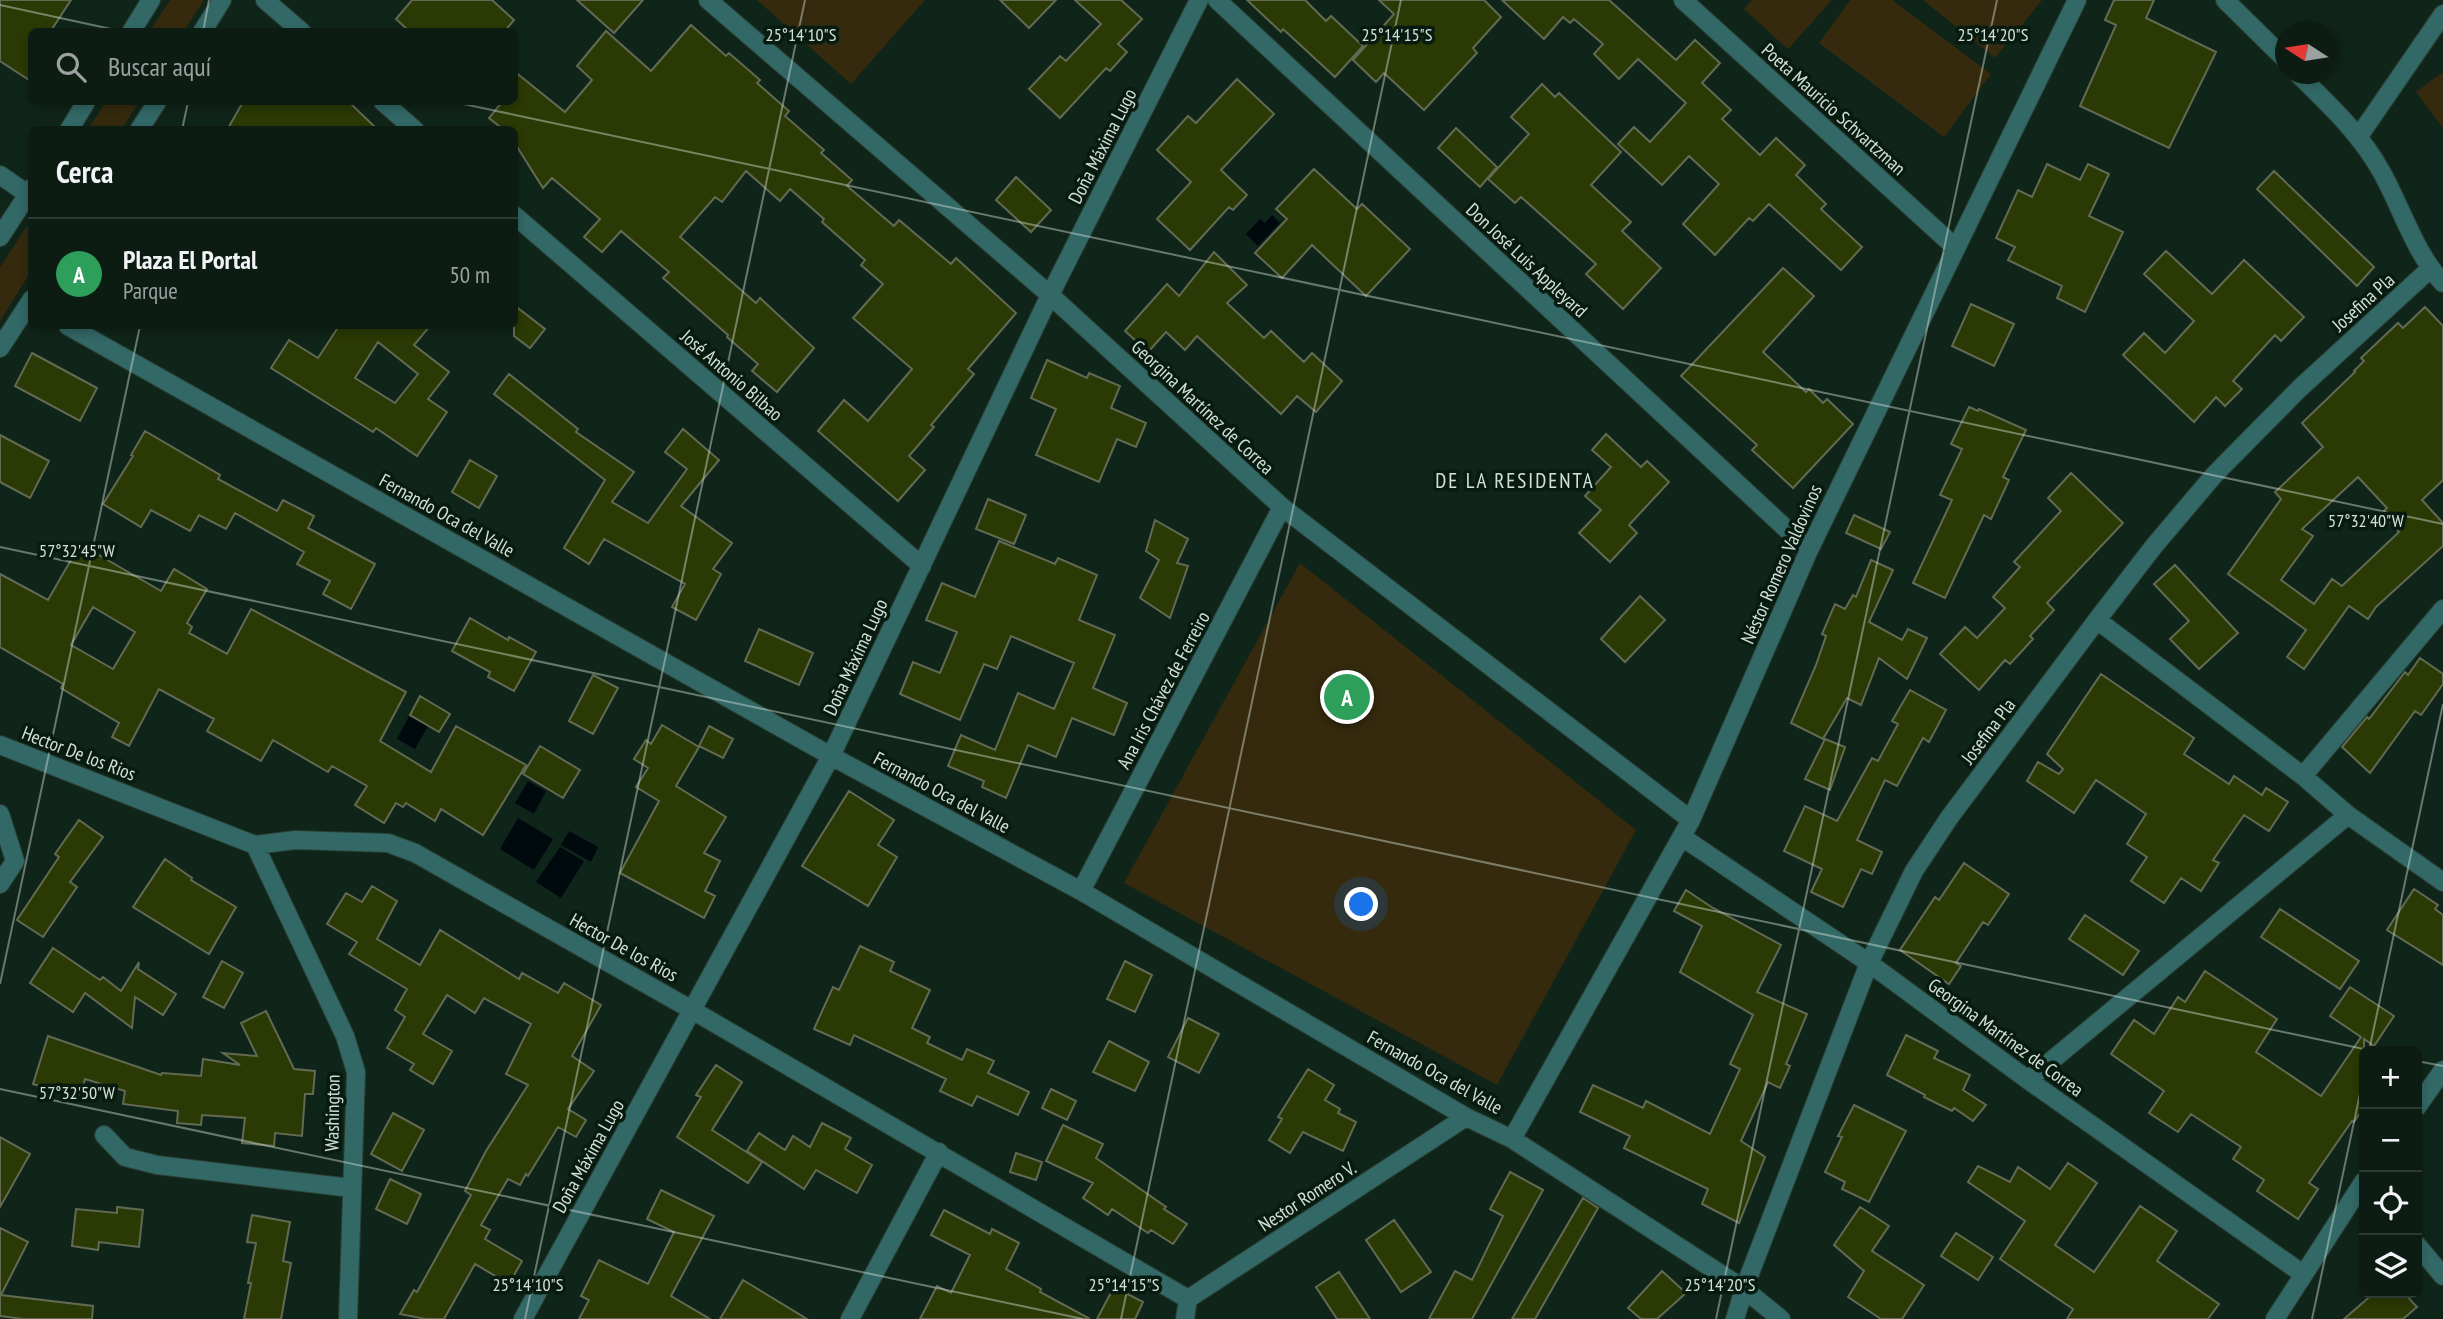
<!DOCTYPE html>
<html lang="es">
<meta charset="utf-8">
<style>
body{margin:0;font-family:"PT Sans Narrow",sans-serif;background:#1a2921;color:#f1f3f6}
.controls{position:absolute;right:21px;bottom:21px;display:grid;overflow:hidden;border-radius:10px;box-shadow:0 4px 10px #0003}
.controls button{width:63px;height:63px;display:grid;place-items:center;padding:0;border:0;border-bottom:2px solid #2c3a33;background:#0c1c13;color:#f1f3f6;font:35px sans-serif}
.compass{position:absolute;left:2275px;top:21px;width:63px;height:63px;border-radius:50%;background:#0c1c13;box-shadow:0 4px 10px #0003;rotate:282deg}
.you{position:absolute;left:1362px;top:905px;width:24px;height:24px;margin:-18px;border:5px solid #fff;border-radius:50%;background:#1a73e8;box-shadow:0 0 0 10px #1a73e833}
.badge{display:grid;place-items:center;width:46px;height:46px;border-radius:50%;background:#0f766e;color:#fff;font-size:23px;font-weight:700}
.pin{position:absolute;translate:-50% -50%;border:4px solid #fff;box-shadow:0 2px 7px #0006}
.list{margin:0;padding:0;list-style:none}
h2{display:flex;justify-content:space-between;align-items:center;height:91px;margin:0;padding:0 28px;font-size:30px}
h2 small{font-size:23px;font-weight:400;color:#9aa1a0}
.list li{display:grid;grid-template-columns:46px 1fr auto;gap:21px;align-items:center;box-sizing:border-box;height:112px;padding:0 28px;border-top:2px solid #2c3a33}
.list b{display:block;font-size:26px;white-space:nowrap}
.list p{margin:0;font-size:23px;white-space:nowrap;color:#9aa1a0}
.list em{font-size:23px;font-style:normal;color:#9aa1a0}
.icon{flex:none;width:38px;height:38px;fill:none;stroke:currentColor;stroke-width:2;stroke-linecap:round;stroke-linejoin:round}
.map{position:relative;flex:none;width:2443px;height:1319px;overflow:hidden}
.search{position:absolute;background:#0c1c13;box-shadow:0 4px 10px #0003;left:28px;top:28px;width:490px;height:77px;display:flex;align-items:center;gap:18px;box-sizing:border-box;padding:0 24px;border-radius:10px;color:#9aa1a0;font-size:26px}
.panel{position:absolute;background:#0c1c13;box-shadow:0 4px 10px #0003;left:28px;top:126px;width:490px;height:203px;border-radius:10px}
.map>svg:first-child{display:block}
.green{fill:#352a0d}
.water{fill:#00090e}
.building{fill:#2b3904;stroke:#626a54;stroke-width:2;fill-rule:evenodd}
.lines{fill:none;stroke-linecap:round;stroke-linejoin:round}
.minor-casing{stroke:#2b3f34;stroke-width:20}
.tertiary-casing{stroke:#2b3f34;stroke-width:20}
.minor{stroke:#326866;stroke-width:18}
.tertiary{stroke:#326866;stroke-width:18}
.ticks{fill:none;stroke:#d3e0d8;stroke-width:2;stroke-opacity:0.45}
.labels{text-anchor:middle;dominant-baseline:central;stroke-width:7;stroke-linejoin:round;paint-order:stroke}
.street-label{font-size:19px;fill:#d3e0d8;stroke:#071b10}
.neighbourhood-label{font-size:21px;letter-spacing:2px;fill:#d3e0d8;stroke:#071b10}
.ticks-label{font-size:18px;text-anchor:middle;fill:#d3e0d8;stroke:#071b10;stroke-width:7;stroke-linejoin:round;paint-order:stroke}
</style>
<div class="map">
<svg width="2443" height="1319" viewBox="0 0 2443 1319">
<rect width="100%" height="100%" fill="#102519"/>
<path class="green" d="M170,0H204L184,31H150Z
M757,0H925L851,84Z
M1752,0H1832L1788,49L1744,9Z
M1850,0H1892L1991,74L1944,137L1819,43Z
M1923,0H2042L1995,58Z
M2443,72V128L2416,92Z
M106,102H139L122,129H88Z
M31,220V271L0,321V267Z
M1300,563L1636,830L1497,1085L1124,883Z"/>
<path class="water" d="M1272,215L1280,223L1258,246L1246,234L1260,219L1265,223Z
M409,716L428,726L415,749L397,739Z
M528,781L546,791L534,814L515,803Z
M518,818L553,839L534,870L500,849Z
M569,831L598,847L591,862L561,845Z
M560,847L584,861L561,898L536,882Z"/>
<path class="building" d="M0,0H71L50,32H32V82L0,61Z
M412,0H492L514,20L504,32H410L396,19Z
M577,0H643L614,33Z
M1000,0H1056L1029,28Z
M1075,0H1121L1142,19L1118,44L1127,52L1110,71L1106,68L1060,118L1029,89L1060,56L1066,61L1101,24Z
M1247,0H1305L1326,21L1331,16L1363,46L1335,77L1283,29L1281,32Z
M1379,0H1484L1501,17L1473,48L1477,53L1424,110L1384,73L1376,82L1353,60L1394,14Z
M1502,0H1609L1676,60L1695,40L1720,63L1702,83L1731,110L1722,119L1760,155L1776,138L1805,165L1796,175L1826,204L1821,209L1862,247L1841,270L1769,204L1753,221L1749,218L1715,255L1683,224L1719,184L1689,156L1662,185L1618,144L1634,127L1650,142L1686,103L1638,59L1619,79L1594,54L1603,44L1574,19L1570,23L1563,17L1544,39Z
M2114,0H2154L2146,18L2216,52L2169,148L2080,106L2116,25L2105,20Z
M691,25L726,56L729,53L760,80L757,83L789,111L785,116L824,150L821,153L852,180L847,186L894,226L899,220L951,264L956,258L1016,313L968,369L974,374L931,425L934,427L909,456L925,470L898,501L818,431L844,400L868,421L912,369L853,318L883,284L861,265L865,260L822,222L824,219L790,189L780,201L746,171L722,202L715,197L680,237L756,303L760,298L814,348L777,392L752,371L758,364L727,337L728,335L663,278L669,272L621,231L602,252L584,237L600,219L552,178L543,188L514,142V130H504L489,118L502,102H514V71L565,112L592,80L577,66L606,31L651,71Z
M1237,79L1274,114L1221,170L1247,195L1233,210L1229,207L1190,250L1157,219L1191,182L1157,150L1188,116L1196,123Z
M1542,84L1555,97L1559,93L1621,152L1591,185L1631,222L1622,231L1661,268L1623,309L1586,274L1596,264L1521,197L1515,203L1488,179L1529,134L1511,117Z
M243,102H349L378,130H227Z
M1456,128L1497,167L1480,187L1438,148Z
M2047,164L2080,180L2088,164L2109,174L2089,216L2123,232L2085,312L2057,298L2062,286L2008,260L2015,247L1996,238L2018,190L2032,197Z
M1314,169L1357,209L1362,204L1410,249L1366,296L1312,245L1282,278L1255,253L1287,219L1276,209Z
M2274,171L2374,267L2357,286L2257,189Z
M1016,177L1051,210L1031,232L996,200Z
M2166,251L2212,294L2244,260L2304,317L2281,341L2275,335L2233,381L2242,389L2225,406L2216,397L2194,422L2123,355L2144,333L2165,353L2194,321L2144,274Z
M1214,252L1247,285L1227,303L1264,338L1271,331L1304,362L1312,353L1342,381L1316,412L1297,396L1281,414L1197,336L1185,350L1166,332L1148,352L1125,331L1167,284L1179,296Z
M1783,268L1814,296L1763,352L1806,392L1809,389L1823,403L1827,399L1853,424L1793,488L1752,450L1757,445L1681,376Z
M1971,304L2014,324L1994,366L1952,346Z
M514,305L545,329L530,348L514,336Z
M2425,307L2443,326V480L2422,500L2443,523V546L2376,607L2368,619L2349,606L2304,669L2287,657L2306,630L2228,574L2281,499L2275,492L2323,447L2302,423L2355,372L2354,371L2364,361L2361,358L2398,323L2403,328ZM2358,477L2387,508L2382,513L2399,532L2342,586L2332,579L2314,604L2281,580L2313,536L2302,529Z
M339,326H430L414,345L449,372L428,399L447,412L417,456L376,428L373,432L271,368L289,340L318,358ZM378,342L418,374L395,403L355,378Z
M32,353L97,388L80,421L15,386Z
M1047,360L1087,378L1089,373L1120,386L1111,408L1146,423L1136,447L1117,439L1099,482L1036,455L1056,409L1031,398Z
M509,374L578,429L576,432L634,472L612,502L648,523L687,469L665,452L683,429L719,460L681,506L732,543L713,569L721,574L696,620L672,607L685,584L604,539L589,564L564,548L605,480L494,394Z
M1969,407L1978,411L1979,409L2026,430L2003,477L2009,480L1991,519L1984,515L1945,598L1913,583L1952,500L1940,495L1962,449L1951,444Z
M145,431L220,475L218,479L277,511L283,500L314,516L308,528L375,564L351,609L323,594L330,581L297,564L304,552L235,513L226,529L199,515L190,531L151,510L141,527L103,504L133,456L131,455Z
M1606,434L1641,467L1647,461L1669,482L1629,525L1637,533L1610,562L1579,533L1601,510L1585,496L1611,467L1592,450Z
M0,435L49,461L30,498L0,482Z
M470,460L497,476L479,508L452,492Z
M2071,473L2123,523L2047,603L2054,610L2030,636L2033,639L2010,664L2005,660L1979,690L1940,654L1965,627L1977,638L2005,608L1993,597L2020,567L2014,562L2061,511L2048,498Z
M988,499L1026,515L1014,544L976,529Z
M1854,515L1890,532L1881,549L1846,533Z
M1155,520L1188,539L1177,563L1188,566L1170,618L1140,598L1159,560L1146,551Z
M999,541L1055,564L1058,558L1097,575L1079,620L1115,635L1093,688L1127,703L1114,735L1072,718L1056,757L1028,745L1006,798L982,787L984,781L948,766L961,735L995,750L1018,693L1054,709L1074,663L1011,636L997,669L984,664L960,720L900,694L913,662L940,673L957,632L926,620L942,583L975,597Z
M80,544L161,591L174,569L207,589L187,623L192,627L189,633L227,654L251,609L406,692L380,741L431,772L456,726L526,765L483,835L441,809L435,821L406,803L403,807L396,803L384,823L355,805L367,786L332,766L328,772L273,740L261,761L207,731L214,719L159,689L129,746L112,737L119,723L61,688L63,684L0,647V574L48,600ZM93,607L135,632L113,669L71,645Z
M1871,560L1893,570L1869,622L1902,640L1908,629L1927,638L1907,679L1879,658L1861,705L1847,698L1823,739L1791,723L1816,665L1826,636L1822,634L1835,604L1845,609L1853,595L1856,597Z
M2175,565L2238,633L2199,669L2170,639L2189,621L2154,584Z
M1640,596L1665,620L1625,662L1601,639Z
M470,618L508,640L509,637L536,652L514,691L488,677L490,672L452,651Z
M759,629L813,653L799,685L745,661Z
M2420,658L2443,674V684L2421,715L2415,711L2370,773L2342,747L2367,717L2369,719L2405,672L2408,675Z
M2101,674L2194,738L2184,754L2229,784L2234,776L2262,795L2266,788L2288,802L2269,831L2244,815L2213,860L2219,863L2201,891L2181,878L2164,903L2131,881L2147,857L2127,844L2146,814L2096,780L2074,813L2027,781L2038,762L2059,774L2063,769L2047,754Z
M593,675L618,688L593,734L569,721Z
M1910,690L1946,710L1929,742L1923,738L1897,786L1885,780L1857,840L1882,852L1872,874L1861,869L1843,907L1811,892L1822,869L1784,851L1805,806L1837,821L1872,758L1878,761L1898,724L1892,721Z
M420,696L450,714L439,732L410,715Z
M662,725L699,747L676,786L726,817L704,853L720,861L705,891L715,896L704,918L620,873L659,801L636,787L648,768L634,759L646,740L651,744Z
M709,726L733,739L723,758L699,746Z
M1825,739L1845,747L1830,790L1805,779Z
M540,746L580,770L563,798L523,774Z
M849,791L894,820L878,845L897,857L868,906L802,866Z
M79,820L103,837L70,882L77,887L43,937L17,920L59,857L55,854Z
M165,859L192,878L191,880L236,907L209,954L133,907Z
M1964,863L2009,894L1988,925L1983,922L1956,963L1961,966L1949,984L1900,950L1935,897L1939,900Z
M372,886L397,901L377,939L420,965L440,930L519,979L522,973L558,993L564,983L601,1005L572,1056L594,1071L568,1109L586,1120L576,1137L558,1127L528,1176L526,1174L520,1185L508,1179L481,1225L490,1230L485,1239L522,1261L509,1284L475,1264L444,1319H426L400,1314L414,1290L417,1292L471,1195L465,1191L486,1151L528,1085L506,1074L531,1024L484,998L475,1013L447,995L423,1034L452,1051L433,1084L410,1070L414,1064L387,1048L405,1017L395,1010L407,989L349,954L357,942L327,924L346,893L362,902Z
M2414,889L2438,905L2435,909L2443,915V965L2387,930Z
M1686,890L1713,908L1781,945L1757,992L1807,1014L1786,1064L1790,1066L1780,1088L1768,1082L1741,1141L1765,1157L1739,1223L1702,1204L1708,1189L1624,1148L1630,1136L1580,1112L1593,1085L1643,1108L1646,1101L1710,1134L1740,1069L1730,1064L1753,1015L1680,972L1702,926L1674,911Z
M2280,909L2359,961L2340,989L2261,937Z
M2085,915L2139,951L2123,975L2069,939Z
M860,946L894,962L890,971L930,990L912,1028L930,1037L927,1043L962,1060L967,1049L994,1061L988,1073L1029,1092L1018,1115L977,1096L972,1106L940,1091L946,1079L854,1035L850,1045L814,1029L833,987L839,990Z
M53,948L100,980L103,977L121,991L139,962L138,969L176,994L163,1015L135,997L132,1028L85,993L73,1012L30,983Z
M222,961L243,973L224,1008L203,997Z
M1125,961L1152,975L1135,1012L1107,999Z
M2205,971L2277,1019L2256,1052L2321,1096L2361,1037L2330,1016L2350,987L2394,1016L2374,1046L2364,1039V1107L2354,1122L2352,1121L2309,1183L2318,1189L2298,1219L2257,1191L2264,1180L2233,1159L2241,1147L2191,1114L2178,1132L2149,1113L2164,1091L2111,1054L2134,1020L2154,1034L2178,997L2185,1002Z
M266,1011L294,1069L315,1071L313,1094H305L302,1136L275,1133L274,1146L242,1143L245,1118L202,1115L201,1125L177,1123L178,1111L123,1104L125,1091L85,1079L80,1098L33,1084L48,1036L161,1075L162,1073L201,1076L203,1059L240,1065L223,1053L257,1056L241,1023Z
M1188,1018L1219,1034L1199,1073L1168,1057Z
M1906,1035L1938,1051L1934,1058L1970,1075L1963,1090L1986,1105L1973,1121L1954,1108L1952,1111L1924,1097L1925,1095L1887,1075Z
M1109,1041L1149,1062L1135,1091L1093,1072Z
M716,1065L742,1082L712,1130L762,1162L748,1183L677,1137L701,1097L696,1095Z
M1308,1069L1334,1085L1325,1100L1340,1109L1338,1113L1356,1122L1343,1151L1303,1132L1290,1153L1269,1140L1282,1119L1278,1117Z
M1051,1089L1076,1101L1067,1120L1042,1108Z
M1854,1105L1906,1131L1869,1202L1842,1189L1845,1182L1825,1172L1842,1137L1838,1136Z
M393,1113L424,1130L402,1171L371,1154Z
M822,1123L851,1138L845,1149L872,1165L857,1193L816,1170L804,1189L747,1151L759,1133L785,1150L793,1136L810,1147Z
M1063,1125L1103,1144L1096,1158L1166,1207L1164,1209L1187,1224L1173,1244L1151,1230L1148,1233L1112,1209L1108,1215L1083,1198L1093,1183L1046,1161Z
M0,1137L30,1154L0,1207Z
M1016,1153L1042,1162L1036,1180L1010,1172Z
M2068,1163L2097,1183L2055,1245L2094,1272L2140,1206L2177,1231L2157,1261L2219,1304L2208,1319H2067L2073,1309L2000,1259L2025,1221L1968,1182L1978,1166L2010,1182L2018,1167L2050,1189Z
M1510,1172L1543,1190L1472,1319H1429L1455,1271L1472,1280L1503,1216L1490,1209Z
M390,1179L421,1194L407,1224L376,1209Z
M661,1190L714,1216L671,1296L710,1319H579L589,1300L581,1296L599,1260L648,1284L674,1232L647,1219Z
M1583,1198L1598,1208L1535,1319H1512Z
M117,1207L143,1210L139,1247L99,1242L98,1250L72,1246L76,1209L117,1213Z
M1860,1207L1889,1226L1872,1251L1924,1285L1902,1319H1881L1848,1297L1864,1271L1834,1245Z
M944,1210L990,1234L992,1229L1019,1243L1006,1269L1041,1289L1040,1292L1090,1319H920L937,1286L951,1293L970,1255L931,1235Z
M252,1215L290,1222L283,1261L291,1263L281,1319H244L251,1283H248L256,1243L247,1242Z
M1394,1220L1431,1272L1401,1292L1366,1240Z
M0,1228L28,1242L1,1295L93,1306L92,1319H23L0,1316Z
M1956,1233L1993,1257L1978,1280L1941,1256Z
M1662,1271L1686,1293L1657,1319H1641L1628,1308Z
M1339,1272L1370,1319H1337L1316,1287Z
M743,1280L807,1319H720Z
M1114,1287L1143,1302L1135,1319H1097Z
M2374,1293H2404L2417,1307L2403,1319H2344Z"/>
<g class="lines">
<g class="minor-casing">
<path id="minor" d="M265,0L302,32
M708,0L1050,295L1282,507L1691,820
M1217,0L1809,550
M1683,0L1956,248
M2225,0L2286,60
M2298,74C2328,104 2360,133 2381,171C2402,208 2414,252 2443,283
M383,102L415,130
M2359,136L2443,14
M0,175L32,197
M514,215L922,566
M68,326L831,756L1081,891L1466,1117L1512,1139L1744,1289L1781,1319
M2097,620L2303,776L2348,815L2443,882
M0,745L255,845L295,840L388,843L415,853L692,1010L1188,1299
M2303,776L2443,609
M0,814L15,861L0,884
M1682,837L1869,963L2028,1080L2303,1274
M255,845L345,1036L356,1072L348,1319
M1081,891L1282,507
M2028,1080L2348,815
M2417,1107L2443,1070
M104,1135L125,1157L157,1165L351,1188
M1512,1139L1691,820L1809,550L2077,0
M2417,1245L2443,1276
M523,1319L831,756L1050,295L1199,0
M850,1319L939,1152
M1185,1319L1188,1299L1466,1117
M1735,1319L1744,1289L1869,963L1914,871L1949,818L2097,620L2154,546L2215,474L2300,388L2430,269
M2275,1319L2364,1181"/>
</g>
<g class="tertiary-casing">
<path id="tertiary" d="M131,32L151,0
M202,32L222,0
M69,130L86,102
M139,130L157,102
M0,237L32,188
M0,348L32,299"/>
</g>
<use href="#minor" class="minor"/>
<use href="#tertiary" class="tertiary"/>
</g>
<path class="ticks" d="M0,5L125,32M203,32L209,0M454,102L2443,524M182,130L188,102M0,547L2373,1051M0,984L140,326M2369,1051L2443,704M2417,1061L2443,1066M0,1089L1083,1319M525,1319L805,0M1121,1319L1401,0M1716,1319L1997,0M2312,1319L2364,1075"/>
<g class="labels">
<g class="street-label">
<text transform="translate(1834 109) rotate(42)">Poeta Mauricio Schvartzman</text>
<text transform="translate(1102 146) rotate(-63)">Doña Máxima Lugo</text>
<text transform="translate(1527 260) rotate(43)">Don José Luis Appleyard</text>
<text transform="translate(2363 302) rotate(-42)">Josefina Pla</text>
<text transform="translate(732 375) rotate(41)">José Antonio Bilbao</text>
<text transform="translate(1203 407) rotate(43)">Georgina Martínez de Correa</text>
<text transform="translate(447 515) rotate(29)">Fernando Oca del Valle</text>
<text transform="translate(1781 564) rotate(-66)">Néstor Romero Valdovinos</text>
<text transform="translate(855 657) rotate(-65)">Doña Máxima Lugo</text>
<text transform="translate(1163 690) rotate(-62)">Ana Iris Chávez de Ferreiro</text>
<text transform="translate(1988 731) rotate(-53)">Josefina Pla</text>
<text transform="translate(79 753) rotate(21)">Hector De los Rios</text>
<text transform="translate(942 792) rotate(28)">Fernando Oca del Valle</text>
<text transform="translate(624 947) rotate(29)">Hector De los Rios</text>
<text transform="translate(2006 1037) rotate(36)">Georgina Martínez de Correa</text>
<text transform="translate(1435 1072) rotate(29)">Fernando Oca del Valle</text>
<text transform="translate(332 1113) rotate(-89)">Washington</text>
<text transform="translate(588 1156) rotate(-61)">Doña Máxima Lugo</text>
<text transform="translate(1307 1196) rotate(-33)">Nestor Romero V.</text>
</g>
<g class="neighbourhood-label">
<text x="1515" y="480">DE LA RESIDENTA</text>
</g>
</g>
<g class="ticks-label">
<text x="801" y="41">25°14'10"S</text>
<text x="1397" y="41">25°14'15"S</text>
<text x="1993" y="41">25°14'20"S</text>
<text x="2366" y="527">57°32'40"W</text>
<text x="77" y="557">57°32'45"W</text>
<text x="77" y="1099">57°32'50"W</text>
<text x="528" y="1291">25°14'10"S</text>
<text x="1124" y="1291">25°14'15"S</text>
<text x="1720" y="1291">25°14'20"S</text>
</g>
</svg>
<div class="controls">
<button>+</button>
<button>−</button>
<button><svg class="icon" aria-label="locate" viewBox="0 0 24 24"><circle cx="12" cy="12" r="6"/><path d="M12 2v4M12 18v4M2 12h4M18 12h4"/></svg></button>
<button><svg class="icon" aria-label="layers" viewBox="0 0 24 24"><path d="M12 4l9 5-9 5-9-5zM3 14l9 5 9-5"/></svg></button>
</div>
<svg class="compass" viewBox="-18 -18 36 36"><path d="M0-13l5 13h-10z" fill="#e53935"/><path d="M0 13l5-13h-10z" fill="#9aa1a0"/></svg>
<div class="you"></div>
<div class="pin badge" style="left:1347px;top:697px;background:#2e9e5b">A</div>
<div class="search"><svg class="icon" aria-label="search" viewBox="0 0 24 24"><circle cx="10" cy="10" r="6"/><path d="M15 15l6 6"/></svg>Buscar aquí</div>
<section class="panel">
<h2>Cerca<small></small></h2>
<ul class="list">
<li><span class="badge" style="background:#2e9e5b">A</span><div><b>Plaza El Portal</b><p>Parque</p></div><em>50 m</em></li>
</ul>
</section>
</div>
